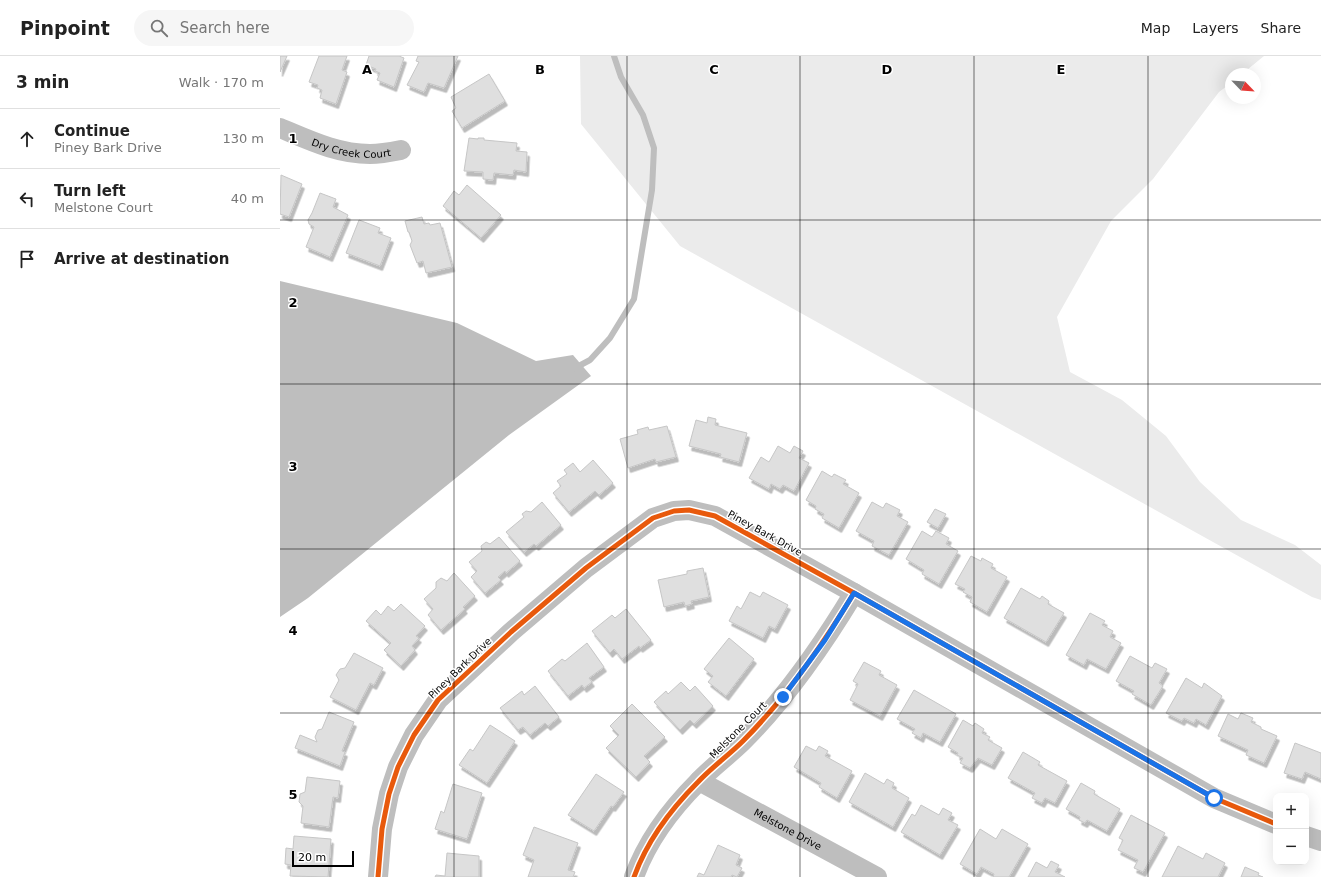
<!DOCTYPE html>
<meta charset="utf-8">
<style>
body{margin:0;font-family:"DejaVu Sans",sans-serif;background:#f6f6f6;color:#222}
.controls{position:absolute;right:12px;bottom:12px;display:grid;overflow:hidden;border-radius:8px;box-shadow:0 4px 16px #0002}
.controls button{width:36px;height:36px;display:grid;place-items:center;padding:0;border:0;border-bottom:1px solid #e0e0e0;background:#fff;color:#222;font:20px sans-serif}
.compass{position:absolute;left:945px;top:12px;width:36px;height:36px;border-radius:50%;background:#fff;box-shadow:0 4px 16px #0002;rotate:115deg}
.scale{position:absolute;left:12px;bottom:10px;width:62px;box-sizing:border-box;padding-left:4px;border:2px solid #000;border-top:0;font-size:11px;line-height:14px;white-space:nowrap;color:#000;-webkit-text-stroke:3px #fff;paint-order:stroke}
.stop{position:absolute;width:12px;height:12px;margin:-9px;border:3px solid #1a73e8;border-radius:50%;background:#fff}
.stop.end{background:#1a73e8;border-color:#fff;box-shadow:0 1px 4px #0008}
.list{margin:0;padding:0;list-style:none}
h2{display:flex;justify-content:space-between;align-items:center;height:52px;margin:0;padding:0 16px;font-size:17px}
h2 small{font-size:13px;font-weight:400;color:#767676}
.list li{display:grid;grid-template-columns:26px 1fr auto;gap:12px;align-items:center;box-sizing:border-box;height:60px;padding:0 16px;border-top:1px solid #e0e0e0}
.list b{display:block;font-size:15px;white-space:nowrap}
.list p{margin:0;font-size:13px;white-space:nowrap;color:#767676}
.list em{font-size:13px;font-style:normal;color:#767676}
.icon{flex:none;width:22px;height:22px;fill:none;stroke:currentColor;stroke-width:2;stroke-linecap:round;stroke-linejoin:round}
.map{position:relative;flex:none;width:1041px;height:821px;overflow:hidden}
header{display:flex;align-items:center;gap:24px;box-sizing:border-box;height:56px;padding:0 20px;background:#fff;border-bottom:1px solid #e0e0e0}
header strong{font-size:19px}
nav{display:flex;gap:22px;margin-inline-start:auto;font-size:14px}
.search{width:280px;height:36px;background:#f6f6f6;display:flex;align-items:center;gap:10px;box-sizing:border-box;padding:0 14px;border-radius:22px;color:#767676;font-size:15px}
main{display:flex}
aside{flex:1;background:#fff}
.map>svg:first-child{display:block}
.green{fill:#ebebeb}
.water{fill:#bebebe}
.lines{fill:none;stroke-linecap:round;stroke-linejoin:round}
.stream{stroke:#bebebe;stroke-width:6}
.building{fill:#dfdfdf;stroke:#c6c6c6;filter:url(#shadow)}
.minor{stroke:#bebebe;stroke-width:20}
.cycleway-casing{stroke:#fff;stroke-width:8}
.cycleway{stroke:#e8590c;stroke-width:5}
.route{stroke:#1a73e8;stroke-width:5}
.grid{fill:none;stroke:#000;stroke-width:1;stroke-opacity:0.55}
.labels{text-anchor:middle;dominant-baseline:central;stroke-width:3;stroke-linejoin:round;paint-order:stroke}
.street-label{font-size:10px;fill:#000;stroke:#fff}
.grid-label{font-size:13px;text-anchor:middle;font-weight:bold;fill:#000;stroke:#fff;stroke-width:3;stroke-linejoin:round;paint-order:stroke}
</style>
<header>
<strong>Pinpoint</strong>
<div class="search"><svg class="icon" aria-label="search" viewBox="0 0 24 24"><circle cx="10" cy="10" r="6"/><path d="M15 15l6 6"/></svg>Search here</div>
<nav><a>Map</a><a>Layers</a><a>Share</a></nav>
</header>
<main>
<aside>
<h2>3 min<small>Walk · 170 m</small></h2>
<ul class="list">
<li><svg class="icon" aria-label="ahead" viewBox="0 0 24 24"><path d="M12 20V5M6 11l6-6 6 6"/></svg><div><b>Continue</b><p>Piney Bark Drive</p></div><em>130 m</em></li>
<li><svg class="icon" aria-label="left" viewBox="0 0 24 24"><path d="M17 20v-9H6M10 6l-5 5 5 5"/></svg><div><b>Turn left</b><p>Melstone Court</p></div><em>40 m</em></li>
<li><svg class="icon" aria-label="arrive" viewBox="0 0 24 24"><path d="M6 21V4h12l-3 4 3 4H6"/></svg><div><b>Arrive at destination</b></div></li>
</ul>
</aside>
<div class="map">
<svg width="1041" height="821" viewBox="0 0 1041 821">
<defs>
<filter id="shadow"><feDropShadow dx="2.5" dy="4.5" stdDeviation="0" flood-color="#0004"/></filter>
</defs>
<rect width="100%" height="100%" fill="#fff"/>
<path class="green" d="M300,0H984L962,18H951V27L939,36L873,123L831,165L777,261L790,316L842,344L886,380L920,426L961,464L1015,489L1041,509V544L1032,541L400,190L301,68Z"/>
<path class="water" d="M0,225L177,267L256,305L293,299L311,320L229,379L28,542L0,561Z"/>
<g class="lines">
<path class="stream" d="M295,312L310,304L330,282L354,243L372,134L374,92L363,59L341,21L334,0"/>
</g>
<path class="building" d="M0,0H7L0,16Z
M39,0H67L62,14L67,16L56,48L40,42L42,34L37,32L38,29L29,26Z
M89,0H119L124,2L114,31L97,24L100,17L95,15L96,13L86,9Z
M138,0H178L164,32L148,27L144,36L127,29L139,6L136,5Z
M209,18L225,45L182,72L172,55L176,52L171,41Z
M189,82L198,83V82H204V84L237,87L236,95L247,96L246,116L234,114L233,119L214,117L213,124L203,123V116L184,115Z
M1,119L22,128L9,161L0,158Z
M187,129L221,159L201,182L163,150L174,135L179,139Z
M40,137L56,143L53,151L68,159L50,201L26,191L34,171L29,168L28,164L32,157Z
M142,161L144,168L149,167L150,169L160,167L172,211L146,217L143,205L137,207L130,189L132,185L129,176H128L125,165Z
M79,164L100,172L98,177L111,182L100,210L66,197Z
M428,361L436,363L435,369L467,377L459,406L440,401L441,398L409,390L416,364L427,367Z
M387,370L396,401L376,406L375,403L348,412L340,383L358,378L357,374L368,371L369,374Z
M498,390L510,397L514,390L523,395L519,402L529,407L514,435L503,429L500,433L491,428L489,433L469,422L481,401L489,406Z
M313,404L333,427L319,439L315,435L289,456L273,437L281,430L277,425L287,418L284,414L293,407L300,416Z
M542,415L552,421L554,418L566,424L563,428L579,437L559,472L542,462L544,458L535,453L536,450L526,444Z
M262,446L281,469L256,490L254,488L244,496L226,476L244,461L242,458L246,455L251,456Z
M592,446L603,452L606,447L620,454L617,460L628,466L609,499L592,490L594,485L576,475Z
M655,453L666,458L658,472L647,466Z
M642,475L652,481L656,475L669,482L666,488L678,495L659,528L642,518L644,514L626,503Z
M219,481L240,505L226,517L225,515L218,521L221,524L205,537L191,521L197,515L189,506L202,495L201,490L206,486L210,488Z
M691,500L701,505L702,502L713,508L711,512L727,521L707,556L690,546L692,541L683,536L685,533L675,528Z
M423,512L429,541L411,545L412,548L405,550L404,546L384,551L378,524L407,518V515Z
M174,517L195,540L183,551L185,553L161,574L148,559L153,553L144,543L156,532V526L161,522L167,525Z
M741,532L760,543L762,540L769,545L768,548L784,557L766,586L724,562Z
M470,536L480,541L483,536L508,549L495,573L489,570L483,582L449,565L457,550L461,553Z
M121,548L145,570L136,580L139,582L132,590L135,594L121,610L104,594L111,587L86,565L96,554L101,559L108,550L114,555Z
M346,553L371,584L360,592L359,590L342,603L334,593L330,597L312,575L332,559L335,562Z
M810,557L825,565L822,569L833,575L830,581L841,587L826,613L807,603L804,609L786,599Z
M449,582L474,603L446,640L428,626L433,620L424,613Z
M307,587L324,611L309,622L312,626L304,632L302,629L288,640L268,615L282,603L285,605Z
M74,597L103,612L94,629L90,627L76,654L50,641L59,624L56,619L60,613L65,612Z
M850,600L872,612L875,607L887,613L879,627L883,630L871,649L852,638L854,635L836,625Z
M584,606L601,615L599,619L617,629L600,660L570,644L578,628L573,625Z
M906,622L922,632L924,627L942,640L926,669L916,663L914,667L904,662L902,665L886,657Z
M401,626L410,635L415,630L433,650L414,668L410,664L400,674L374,646L386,635L388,638Z
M255,630L279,661L268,670L265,667L250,679L243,671L238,674L220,652L242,635L244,639Z
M634,634L676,658L660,686L643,677L641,682L632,677L635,673L617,663Z
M352,648L385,681L364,700L370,706L356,721L326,692L339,679L330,670Z
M49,656L74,666L62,695L65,696L60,710L15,692L20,679L37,686L35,681L38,674L42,673Z
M961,657L973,662L971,666L981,671V673L997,680L984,707L966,699L968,694L938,680L948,658L958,663Z
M683,664L693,670L695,667L704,673L702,677L710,681L708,684L722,692L712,709L698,702L690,712L680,707L683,702L677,699L678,697L668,691Z
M210,669L235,685L207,727L179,709L190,693L193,695Z
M1015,687L1041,697V723L1025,716L1022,723L1004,717Z
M526,690L536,695L539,690L548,695L545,700L572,715L557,742L539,731L541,727L514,711Z
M743,696L760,706L758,709L787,725L775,747L765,742L762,747L752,742L755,737L728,722Z
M585,717L604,728L607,723L614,727L612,732L629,742L613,771L569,746Z
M316,718L344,736L333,751L331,750L314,775L288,759Z
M27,721L60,725L58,742L53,741L49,771L21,767L23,750L19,746L20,738L25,736Z
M801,727L815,735L814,738L840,753L827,775L807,764L805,767L799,764L800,761L786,753Z
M173,728L202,737L187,783L155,773L161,755L164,757Z
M641,749L659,759L663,752L672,757L668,764L678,769L660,799L621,776L632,758L635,760Z
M851,759L885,777L863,816L854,812L858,804L838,794L843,784L839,782Z
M254,771L298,787L288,814L295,816L293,821H248L254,804L243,799Z
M700,773L716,783L722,773L748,788L729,821H713L714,818L701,811L697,818L680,808Z
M14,780L51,783L48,821L10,820L11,809L5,808L6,792L13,793Z
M438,789L460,799L456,809L462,812L457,821L452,819L451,821H417L419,817L424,819Z
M898,790L923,803L926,797L945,807L938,821H882Z
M167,797L199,800V821H155L156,819L165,820Z
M771,805L779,809L775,816L785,821H748L756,806L767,812Z
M965,811L979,817L978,819L983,821H961Z"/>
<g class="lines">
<g class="minor">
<path id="s1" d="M0,72C29,84 57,98 90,98C100,98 111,96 121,94"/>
<path id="s2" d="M419,725L597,821"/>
<path d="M1026,780L1041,785"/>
<path d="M98,821L102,773L109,738L118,711L134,679L158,644L231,576L306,512L373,462L394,455L409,454L435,460L574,537L934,742L996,768"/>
<path d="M354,821C367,785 391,753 418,726C432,711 449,699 463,685C507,641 542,590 574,537"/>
</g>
<g class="cycleway-casing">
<path id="cycleway" d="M98,821L102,773L109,738L118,711L134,679L158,644L231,576L306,512L373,462L394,455L409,454L435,460L574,537L934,742L996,768
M354,821C367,785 391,753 418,726C432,711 449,699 463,685C507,641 542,590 574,537"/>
</g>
<use href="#cycleway" class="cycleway"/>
</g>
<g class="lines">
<path class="route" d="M503,641L545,584L574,537L934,742"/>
</g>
<path class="grid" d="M174,0V821M347,0V821M520,0V821M694,0V821M868,0V821M0,164H1041M0,328H1041M0,493H1041M0,657H1041"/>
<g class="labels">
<g class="street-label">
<text stroke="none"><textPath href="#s1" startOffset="75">Dry Creek Court</textPath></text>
<text transform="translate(485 477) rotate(29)">Piney Bark Drive</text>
<text transform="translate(180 612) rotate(-44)">Piney Bark Drive</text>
<text transform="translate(458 674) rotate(-45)">Melstone Court</text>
<text stroke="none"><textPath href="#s2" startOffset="101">Melstone Drive</textPath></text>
</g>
</g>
<g class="grid-label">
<text x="87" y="18">A</text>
<text x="260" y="18">B</text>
<text x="434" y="18">C</text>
<text x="607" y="18">D</text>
<text x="781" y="18">E</text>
<text x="13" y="87">1</text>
<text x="13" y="251">2</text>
<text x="13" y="415">3</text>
<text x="13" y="579">4</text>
<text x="13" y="743">5</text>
</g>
</svg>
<div class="controls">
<button>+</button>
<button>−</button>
</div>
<svg class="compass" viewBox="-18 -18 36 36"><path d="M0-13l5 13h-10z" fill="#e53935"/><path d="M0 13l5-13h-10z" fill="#767676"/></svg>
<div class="scale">20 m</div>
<div class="stop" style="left:934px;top:742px"></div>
<div class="stop end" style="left:503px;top:641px"></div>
</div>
</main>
